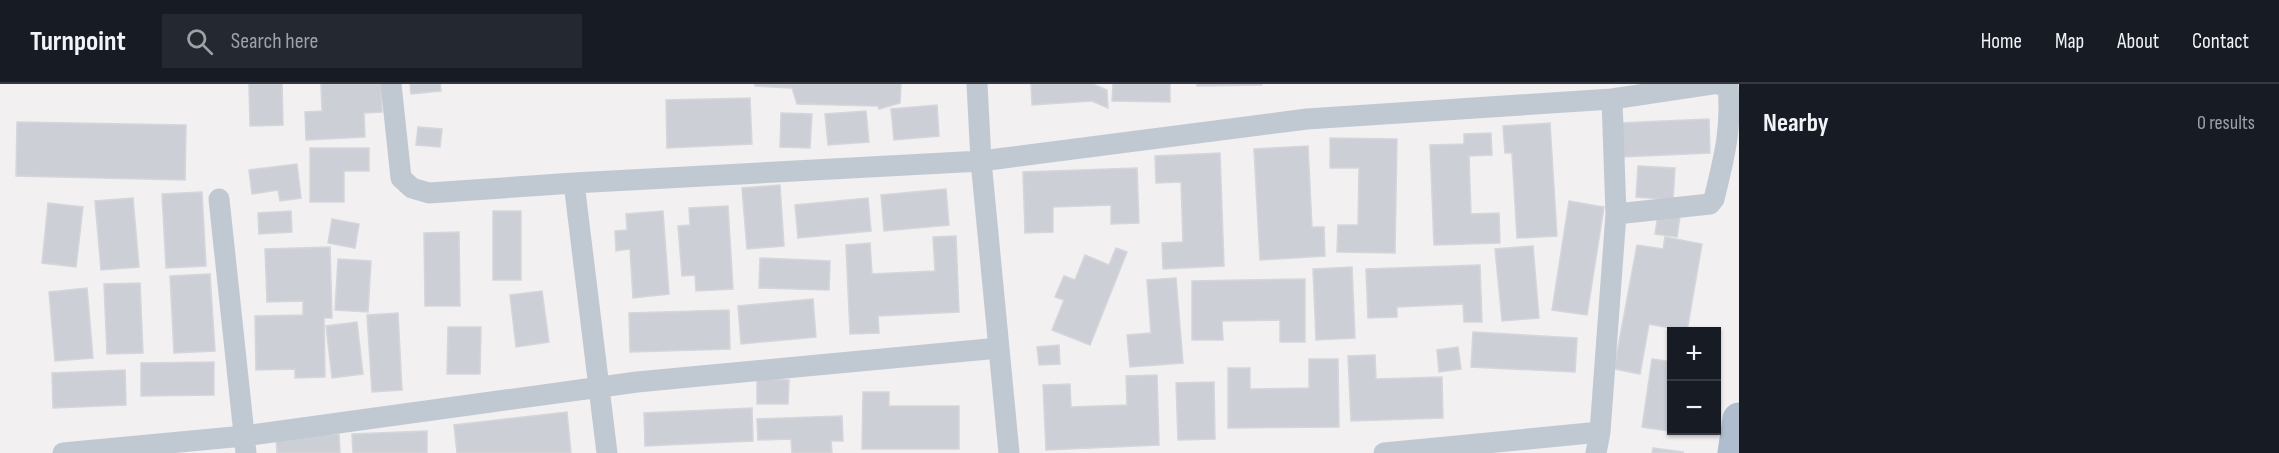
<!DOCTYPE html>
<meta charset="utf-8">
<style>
body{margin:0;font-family:"Sofia Sans Condensed",sans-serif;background:#242831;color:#f1f3f6}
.controls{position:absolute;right:18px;bottom:18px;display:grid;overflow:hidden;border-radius:0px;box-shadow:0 2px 4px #0004}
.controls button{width:54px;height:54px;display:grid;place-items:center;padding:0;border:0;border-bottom:2px solid #363941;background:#171b24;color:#f1f3f6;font:30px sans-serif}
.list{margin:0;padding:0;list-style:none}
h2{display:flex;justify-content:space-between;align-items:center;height:78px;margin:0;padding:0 24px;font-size:26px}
h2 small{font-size:20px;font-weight:400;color:#9ea1a6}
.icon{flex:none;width:33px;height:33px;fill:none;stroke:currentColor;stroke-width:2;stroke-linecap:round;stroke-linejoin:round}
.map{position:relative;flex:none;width:1739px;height:369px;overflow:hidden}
header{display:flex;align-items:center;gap:36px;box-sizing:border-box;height:84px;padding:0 30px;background:#171b24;border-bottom:2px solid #363941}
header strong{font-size:28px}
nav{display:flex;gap:33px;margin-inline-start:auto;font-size:21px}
.search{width:420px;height:54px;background:#242831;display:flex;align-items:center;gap:15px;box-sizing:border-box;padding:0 21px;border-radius:0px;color:#9ea1a6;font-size:22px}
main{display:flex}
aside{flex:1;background:#171b24}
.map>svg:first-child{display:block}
.building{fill:#cccfd5;stroke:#d4d6dc;stroke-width:1.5}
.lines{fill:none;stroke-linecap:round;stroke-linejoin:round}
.minor{stroke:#c0c9d2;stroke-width:21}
.primary{stroke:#afbdcf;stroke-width:33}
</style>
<header>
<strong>Turnpoint</strong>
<div class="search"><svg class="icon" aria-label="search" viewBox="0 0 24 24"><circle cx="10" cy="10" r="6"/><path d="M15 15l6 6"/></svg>Search here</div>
<nav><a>Home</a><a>Map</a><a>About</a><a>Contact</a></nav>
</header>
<main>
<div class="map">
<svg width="1739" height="369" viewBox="0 0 1739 369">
<rect width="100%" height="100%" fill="#f2f0f0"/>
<path class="building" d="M249,0H282L283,41L250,42Z
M321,0H381L382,28L364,29L365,53L306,56L305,28L322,27Z
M410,0H440L441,7L411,10Z
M755,0H901L900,19L879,25L878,22L797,20L792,4L755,2Z
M1031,0H1093L1107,6L1108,24L1092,17L1032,21Z
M1113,0H1170V18L1112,17Z
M1197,0H1262V1L1197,2Z
M750,14L752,60L667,64L666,16Z
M937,21L939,52L894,56L891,25Z
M866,27L869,58L828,61L825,30Z
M781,29L812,30L810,64L780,63Z
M1709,35L1710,69L1621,73L1619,39Z
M17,38L186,41L185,96L16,92Z
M1550,39L1557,152L1517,154L1512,69H1505L1503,42Z
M418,43L442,45L440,63L416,61Z
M1491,49L1492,71L1469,72L1471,130L1499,129L1500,159L1434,161L1430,61L1464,60V50Z
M1330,54L1397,55L1395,169L1337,168L1338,141H1358L1359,84H1330Z
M1308,62L1312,143H1324L1325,172L1260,176L1254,65Z
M310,64H369V87H344V118H310Z
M1220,69L1224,182L1163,185L1162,159L1183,158L1181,98L1156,99L1155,72Z
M297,80L301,114L280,117L278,106L252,110L249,86Z
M1638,82L1675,84L1673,116L1636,113Z
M1137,84L1139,139L1111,140V121L1053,123V148L1025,149L1023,88Z
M780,101L784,162L747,165L742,104Z
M946,105L949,141L884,147L881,111Z
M202,108L206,182L166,184L162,110Z
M133,114L139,183L101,186L95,117Z
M868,114L871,147L798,154L795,121Z
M1569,117L1604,123L1587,231L1552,226Z
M48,119L83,123L76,183L42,179Z
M728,122L733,205L696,207L695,191L682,192L678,142L690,141L689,124Z
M291,127L292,148L259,150L258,129Z
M493,127H521V196H493Z
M663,127L669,210L633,214L630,165L616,167L615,147L627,146L626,130Z
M1658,130L1680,133L1677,153L1655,150Z
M332,135L359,140L355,164L328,159Z
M459,148L460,222H425L424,149Z
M956,152L959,228L878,232L879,249L850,250L846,161L870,159L872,190L935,187L933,153Z
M1665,153L1702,160L1687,247L1649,240L1640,290L1614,285L1637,161L1663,165Z
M1533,162L1539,234L1502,237L1495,165Z
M330,163L332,234H324L325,293L295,294V285L256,286L255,232L303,231V217L267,218L265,165Z
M1116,164L1127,168L1090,261L1052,246L1064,216L1055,213L1064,192L1075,196L1085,171L1109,181Z
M760,174L830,177L829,206L759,204Z
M338,175L371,177L368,228L335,226Z
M1480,181L1482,238H1464L1463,220L1397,223V233L1368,234L1366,185Z
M1352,183L1355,254L1316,256L1313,185Z
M210,190L215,267L174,269L170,192Z
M1176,194L1183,279L1130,283L1127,251L1151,249L1147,196Z
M1305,195V258H1280V236L1222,237L1223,256H1192V197Z
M140,199L143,269L107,270L104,200Z
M87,204L93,274L55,277L49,208Z
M542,207L549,258L516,263L510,211Z
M813,215L816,253L741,260L738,222Z
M729,226L730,265L630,268L629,229Z
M398,229L402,306L372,308L367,231Z
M357,238L363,290L332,294L326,242Z
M448,243H481L480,290H447Z
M1473,248L1577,254L1575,288L1471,283Z
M1059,261L1060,280L1039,281L1037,263Z
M1458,263L1461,285L1439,288L1437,266Z
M1375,271L1376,295L1442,293L1443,334L1351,337L1348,272Z
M1309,275H1338L1339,343L1228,344V284H1250V305L1309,304Z
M1652,275L1672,278V346H1675V348L1642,343Z
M214,278V311L141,312V279Z
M125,286L126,321L53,324L52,289Z
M1157,291L1159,361L1046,366L1043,301L1070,300L1071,323L1127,321L1126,292Z
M757,295L789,296L788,320H757Z
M1214,298L1215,355L1178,356L1176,299Z
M863,308H889V322H959V365H862Z
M752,324L753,357L645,362L644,329Z
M567,328L571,369H457L454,341Z
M842,332L843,357H831L832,369H792L791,355L758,356L757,335Z
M427,347V369H353L352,350Z
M339,350L340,369H277L276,353Z
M1653,364L1683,368V369H1652Z"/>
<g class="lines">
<path class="minor" d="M391,0L401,94L412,104L429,109L574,99
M977,0L981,77L1009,369
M1612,15L1712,0
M219,115L246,369
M1616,130L1710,120L1714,115C1724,74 1732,45 1728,2L1717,0
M63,369L244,352L637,298L999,264
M607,369L574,99L981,77L1307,35L1612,15L1616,130L1600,348L1596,369
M1384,369L1600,348"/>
<path class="primary" d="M1734,369L1739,335"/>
</g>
</svg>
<div class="controls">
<button>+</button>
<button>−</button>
</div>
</div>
<aside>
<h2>Nearby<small>0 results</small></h2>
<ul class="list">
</ul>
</aside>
</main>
